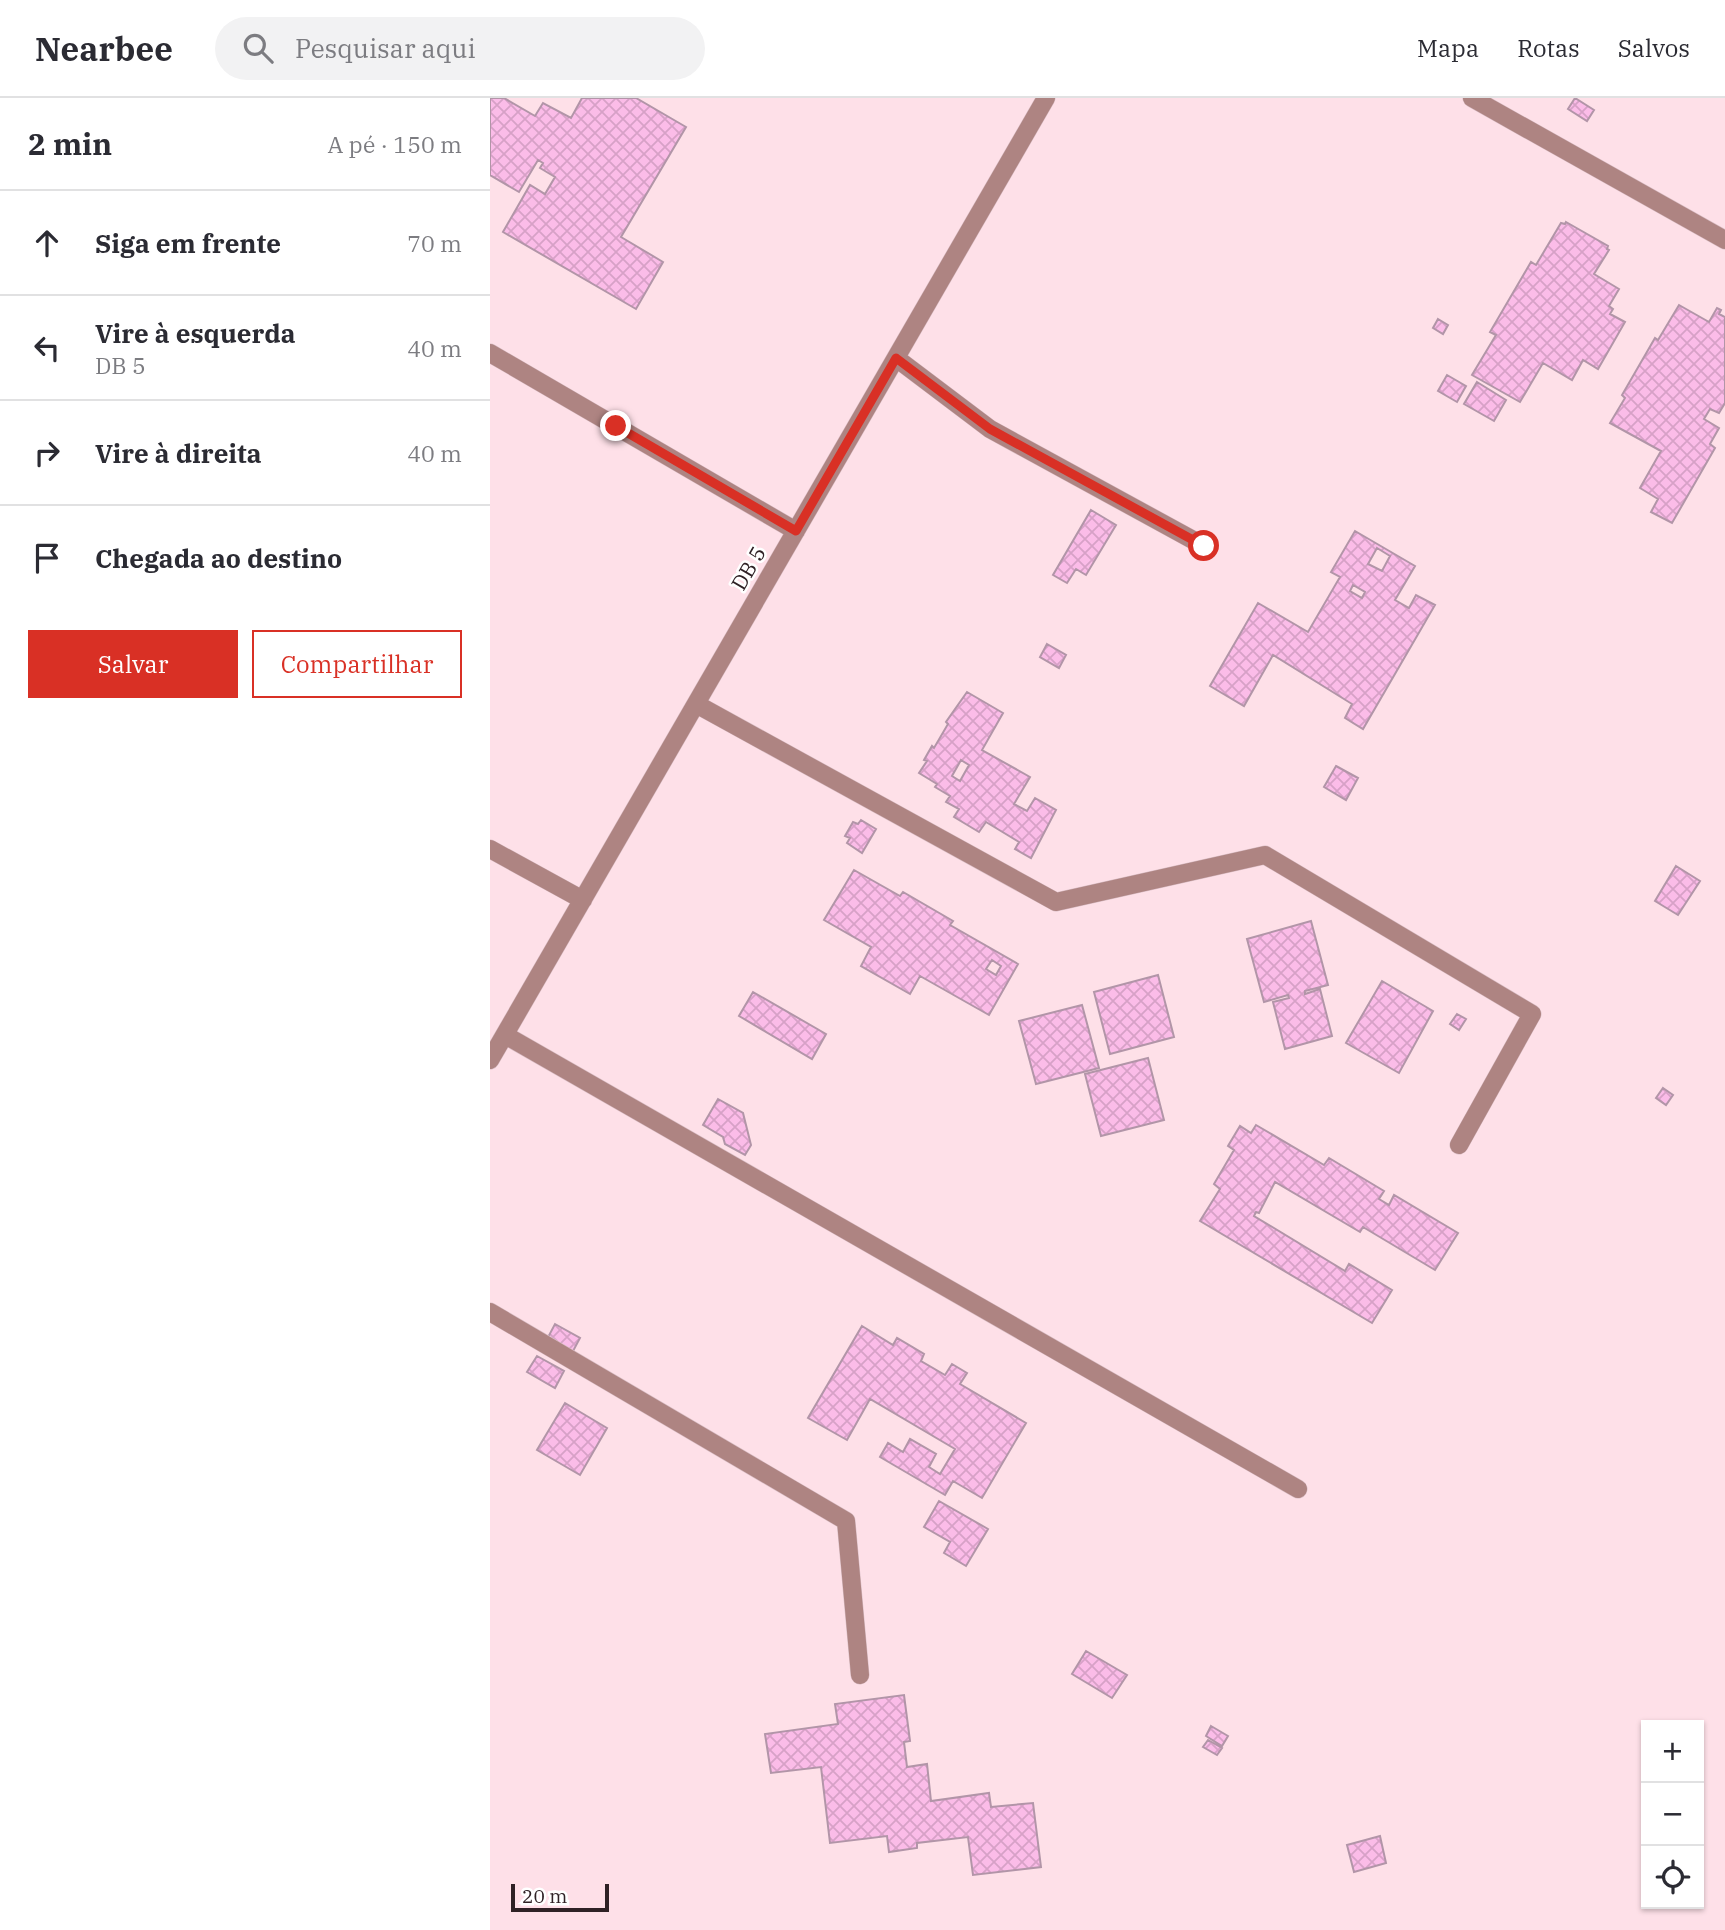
<!DOCTYPE html>
<html lang="pt">
<meta charset="utf-8">
<style>
body{margin:0;font-family:"IBM Plex Serif",serif;background:#f2f2f3;color:#2b2b33}
.controls{position:absolute;right:21px;bottom:21px;display:grid;overflow:hidden;border-radius:0px;box-shadow:0 2px 5px #0004}
.controls button{width:63px;height:63px;display:grid;place-items:center;padding:0;border:0;border-bottom:2px solid #e1e1e2;background:#fff;color:#2b2b33;font:35px sans-serif}
.scale{position:absolute;left:21px;bottom:18px;width:98px;box-sizing:border-box;padding-left:7px;border:4px solid #2f2125;border-top:0;font-size:19px;line-height:24px;white-space:nowrap;color:#2f2125;-webkit-text-stroke:5px #fff;paint-order:stroke}
.stop{position:absolute;width:21px;height:21px;margin:-16px;border:5px solid #d93025;border-radius:50%;background:#fff}
.stop.end{background:#d93025;border-color:#fff;box-shadow:0 2px 7px #0008}
.list{margin:0;padding:0;list-style:none}
h2{display:flex;justify-content:space-between;align-items:center;height:91px;margin:0;padding:0 28px;font-size:30px}
h2 small{font-size:23px;font-weight:400;color:#7c7c81}
.list li{display:grid;grid-template-columns:46px 1fr auto;gap:21px;align-items:center;box-sizing:border-box;height:105px;padding:0 28px;border-top:2px solid #e1e1e2}
.list b{display:block;font-size:26px;white-space:nowrap}
.list p{margin:0;font-size:23px;white-space:nowrap;color:#7c7c81}
.list em{font-size:23px;font-style:normal;color:#7c7c81}
.actions{display:flex;gap:14px;padding:21px 28px}
.actions a{flex:1;padding:16px 0;border:2px solid #d93025;border-radius:0px;text-align:center;font-size:24px;color:#d93025}
.actions .main{background:#d93025;color:#fff}
.icon{flex:none;width:38px;height:38px;fill:none;stroke:currentColor;stroke-width:2;stroke-linecap:round;stroke-linejoin:round}
.map{position:relative;flex:none;width:1235px;height:1832px;overflow:hidden}
header{display:flex;align-items:center;gap:42px;box-sizing:border-box;height:98px;padding:0 35px;background:#fff;border-bottom:2px solid #e1e1e2}
header strong{font-size:33px}
nav{display:flex;gap:38px;margin-inline-start:auto;font-size:24px}
.search{width:490px;height:63px;background:#f2f2f3;display:flex;align-items:center;gap:18px;box-sizing:border-box;padding:0 24px;border-radius:38px;color:#7c7c81;font-size:26px}
main{display:flex}
aside{flex:1;background:#fff}
.map>svg:first-child{display:block}
.building{fill:url(#building-cross-hatch);stroke:#b295a8;stroke-width:2;fill-rule:evenodd}
.lines{fill:none;stroke-linecap:round;stroke-linejoin:round}
.street-casing{stroke:#d9bec5;stroke-width:19}
.street{stroke:#ae8482;stroke-width:18}
.route{stroke:#d93025;stroke-width:9}
.labels{text-anchor:middle;dominant-baseline:central;stroke-width:5;stroke-linejoin:round;paint-order:stroke}
.street-label{font-size:21px;fill:#2f2125;stroke:#fff}
</style>
<header>
<strong>Nearbee</strong>
<div class="search"><svg class="icon" aria-label="search" viewBox="0 0 24 24"><circle cx="10" cy="10" r="6"/><path d="M15 15l6 6"/></svg>Pesquisar aqui</div>
<nav><a>Mapa</a><a>Rotas</a><a>Salvos</a></nav>
</header>
<main>
<aside>
<h2>2 min<small>A pé · 150 m</small></h2>
<ul class="list">
<li><svg class="icon" aria-label="ahead" viewBox="0 0 24 24"><path d="M12 20V5M6 11l6-6 6 6"/></svg><div><b>Siga em frente</b></div><em>70 m</em></li>
<li><svg class="icon" aria-label="left" viewBox="0 0 24 24"><path d="M17 20v-9H6M10 6l-5 5 5 5"/></svg><div><b>Vire à esquerda</b><p>DB 5</p></div><em>40 m</em></li>
<li><svg class="icon" aria-label="right" viewBox="0 0 24 24"><path d="M7 20v-9h11M14 6l5 5-5 5"/></svg><div><b>Vire à direita</b></div><em>40 m</em></li>
<li><svg class="icon" aria-label="arrive" viewBox="0 0 24 24"><path d="M6 21V4h12l-3 4 3 4H6"/></svg><div><b>Chegada ao destino</b></div></li>
</ul>
<div class="actions"><a class="main">Salvar</a><a>Compartilhar</a></div>
</aside>
<div class="map">
<svg width="1235" height="1832" viewBox="0 0 1235 1832">
<defs>
<pattern id="building-cross-hatch" width="8" height="8" patternUnits="userSpaceOnUse" patternTransform="scale(1.75)"><rect width="8" height="8" fill="#fbbce8"/><path d="M0 0l8 8M0 8l8-8" fill="none" stroke="#d7a1c7"/></pattern>
</defs>
<rect width="100%" height="100%" fill="#fee0e8"/>
<path class="building" d="M0,0H14L45,18L53,5L81,20L92,0H146L196,29L131,139L173,164L146,211L13,134L40,87L55,96L65,79L50,70L53,65L48,62L29,94L0,77Z
M1085,0L1104,12L1097,23L1078,11Z
M1076,124L1118,148L1117,151L1119,152L1104,176L1129,191L1119,208L1123,211L1120,216L1135,224L1108,271L1093,262L1082,282L1053,265L1030,304L982,277L1006,237L1000,234L1041,164L1046,167L1071,125L1075,126Z
M1189,207L1219,224L1227,210L1231,212L1229,216L1235,219V305L1229,315L1220,311L1214,321L1229,330L1220,346L1225,350L1182,425L1161,414L1168,401L1150,390L1171,353L1120,325L1135,300L1132,297L1165,240L1168,242Z
M948,221L958,227L953,236L943,230Z
M957,277L976,288L967,304L948,293Z
M987,284L1016,302L1004,323L974,306Z
M601,412L626,427L596,477L586,471L577,485L563,477Z
M865,433L925,468L905,502L919,510L926,497L945,507L873,631L855,620L862,606L783,557L754,608L720,588L768,505L818,534L850,479L841,474ZM887,450L900,458L892,473L878,466ZM863,487L875,494L872,500L860,493Z
M557,546L576,557L569,570L550,559Z
M477,594L513,615L492,652L540,679L524,706L537,713L545,700L566,712L541,760L525,751L529,744L496,724L489,734L464,719L469,711L456,704L460,698L445,689L447,686L429,675L437,663L434,662L442,648L444,650L458,626L456,624ZM471,662L479,667L470,683L462,678Z
M846,668L868,680L856,702L834,689Z
M371,722L386,731L372,755L357,745L360,740L355,738L363,724L368,726Z
M1186,768L1210,783L1188,817L1165,803Z
M364,772L410,798L413,794L463,823L460,827L528,866L499,917L430,878L420,896L371,868L381,849L334,822ZM502,862L511,868L506,877L496,871Z
M821,823L838,887L815,893V896L830,891L842,938L795,951L783,904L799,900L798,897L774,904L757,841Z
M668,877L684,939L620,956L604,894Z
M892,883L943,913L909,975L856,945Z
M263,894L336,936L322,961L249,918Z
M592,907L609,970L546,986L529,923Z
M967,916L976,921L969,932L960,926Z
M658,960L674,1022L611,1038L595,976Z
M1173,990L1183,997L1176,1007L1166,1000Z
M228,1001L253,1015L261,1047L255,1057L235,1046L233,1039L213,1027Z
M766,1027L834,1067L839,1060L894,1093L889,1101L899,1107L904,1097L968,1135L945,1172L873,1129L870,1134L785,1084L769,1115L766,1114L764,1118L855,1173L859,1166L902,1192L882,1225L710,1123L730,1091L724,1086L744,1052L738,1048L750,1028L761,1035Z
M65,1226L90,1240L81,1257L56,1243Z
M372,1228L403,1247L407,1240L434,1256L431,1263L455,1277L462,1266L477,1275L470,1286L536,1325L492,1400L463,1383L455,1397L390,1359L398,1345L413,1354L420,1341L446,1356L439,1369L450,1376L465,1351L380,1301L357,1342L318,1320Z
M47,1258L74,1273L65,1290L37,1274Z
M75,1305L117,1330L90,1377L47,1352Z
M449,1403L498,1431L476,1468L454,1455L460,1444L434,1429Z
M596,1553L637,1577L622,1600L582,1576Z
M414,1597L420,1643L414,1644L417,1669L437,1666L441,1703L499,1695L501,1709L543,1705L551,1769L483,1777L478,1739L427,1745V1750L399,1754L397,1738L340,1745L331,1669L281,1675L275,1636L348,1626L345,1606Z
M721,1628L738,1638L732,1648L716,1638Z
M718,1642L732,1650L727,1657L713,1649Z
M890,1738L896,1765L864,1774L857,1747Z"/>
<g class="lines">
<g class="street-casing">
<path id="street" d="M982,0L1235,142
M0,255L306,433
M406,260L500,331L714,448
M206,606L566,804L775,757L1042,916L969,1047
M0,751L93,802
M15,937L808,1391
M0,962L556,0
M0,1214L356,1423L370,1577"/>
</g>
<use href="#street" class="street"/>
</g>
<g class="lines">
<path class="route" d="M126,328L306,433L406,260L500,331L714,448"/>
</g>
<g class="labels">
<g class="street-label">
<text transform="translate(258 470) rotate(-60)">DB 5</text>
</g>
</g>
</svg>
<div class="controls">
<button>+</button>
<button>−</button>
<button><svg class="icon" aria-label="locate" viewBox="0 0 24 24"><circle cx="12" cy="12" r="6"/><path d="M12 2v4M12 18v4M2 12h4M18 12h4"/></svg></button>
</div>
<div class="scale">20 m</div>
<div class="stop" style="left:714px;top:448px"></div>
<div class="stop end" style="left:126px;top:328px"></div>
</div>
</main>
